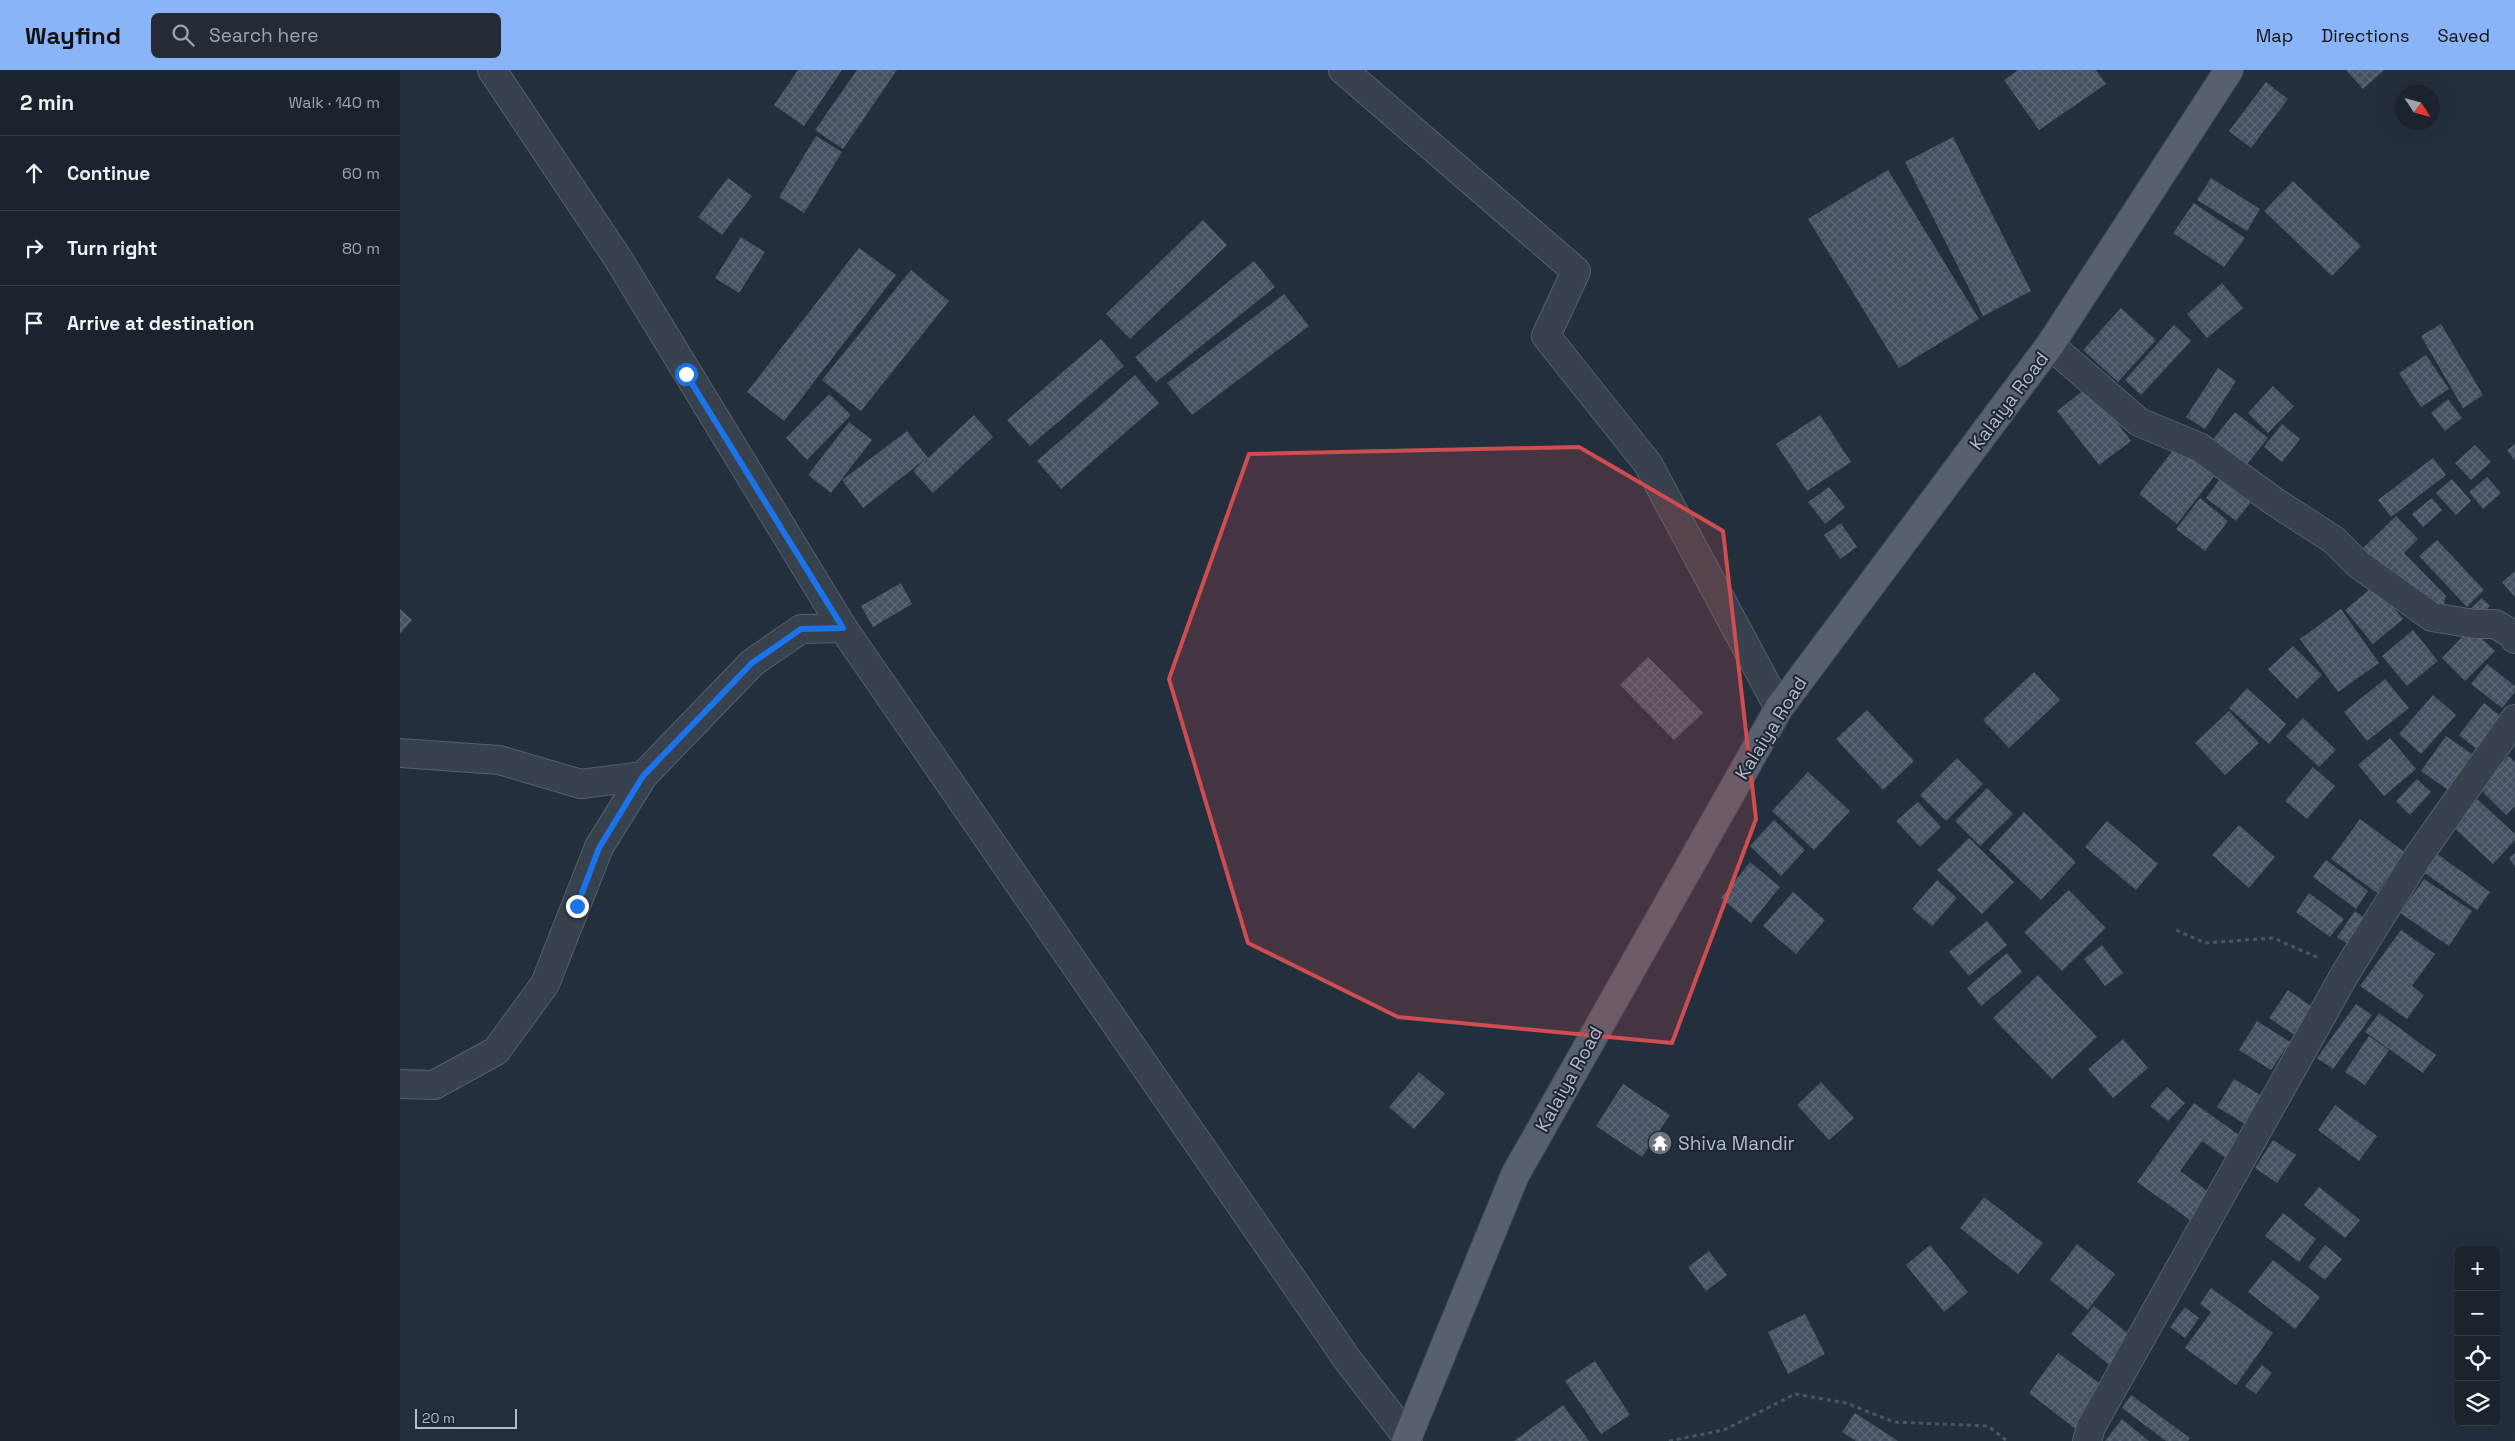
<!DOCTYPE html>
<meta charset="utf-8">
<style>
body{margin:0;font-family:"Space Grotesk",sans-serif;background:#242b36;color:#f1f3f6}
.controls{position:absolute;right:15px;bottom:15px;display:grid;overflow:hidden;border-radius:8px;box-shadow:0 5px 20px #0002}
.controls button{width:45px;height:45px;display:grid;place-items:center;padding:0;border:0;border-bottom:1px solid #39404a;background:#1b232e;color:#f1f3f6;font:25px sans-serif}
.compass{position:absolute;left:1995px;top:15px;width:45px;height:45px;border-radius:50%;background:#1b232e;box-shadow:0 5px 20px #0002;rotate:126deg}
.scale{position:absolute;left:15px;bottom:12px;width:102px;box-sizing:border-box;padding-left:5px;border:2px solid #b4bcc9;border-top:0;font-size:14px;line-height:18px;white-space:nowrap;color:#b4bcc9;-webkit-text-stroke:4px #1d2633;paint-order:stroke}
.stop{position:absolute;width:15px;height:15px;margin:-11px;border:4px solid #1a73e8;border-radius:50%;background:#fff}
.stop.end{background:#1a73e8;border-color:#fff;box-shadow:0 1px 5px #0008}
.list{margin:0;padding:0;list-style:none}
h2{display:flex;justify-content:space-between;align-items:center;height:65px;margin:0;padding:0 20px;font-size:21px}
h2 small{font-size:16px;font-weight:400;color:#a0a4aa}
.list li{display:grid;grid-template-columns:32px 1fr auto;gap:15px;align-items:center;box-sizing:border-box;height:75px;padding:0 20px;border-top:1px solid #39404a}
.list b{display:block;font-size:19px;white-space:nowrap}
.list em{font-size:16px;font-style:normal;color:#a0a4aa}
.icon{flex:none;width:28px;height:28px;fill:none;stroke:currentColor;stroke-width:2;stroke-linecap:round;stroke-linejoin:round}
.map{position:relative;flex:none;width:2115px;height:1371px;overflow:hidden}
header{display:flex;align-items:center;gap:30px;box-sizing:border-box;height:70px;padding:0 25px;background:#8ab4f8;color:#111}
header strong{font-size:24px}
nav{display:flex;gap:28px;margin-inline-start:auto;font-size:18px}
.search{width:350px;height:45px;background:#242b36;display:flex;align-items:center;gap:12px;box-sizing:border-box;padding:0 18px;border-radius:8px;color:#a0a4aa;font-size:19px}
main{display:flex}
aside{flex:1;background:#1b232e}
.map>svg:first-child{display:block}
.building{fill:url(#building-cross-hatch)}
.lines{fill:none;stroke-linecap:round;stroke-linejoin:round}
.minor-casing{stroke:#565f6c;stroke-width:30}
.major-casing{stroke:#414a57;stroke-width:30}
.path{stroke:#44595c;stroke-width:3;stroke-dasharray:4 4;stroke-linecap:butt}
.minor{stroke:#38414e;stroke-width:28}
.major{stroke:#56606e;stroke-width:28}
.route{stroke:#1a73e8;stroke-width:6}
.marked{fill:#ce4d50;fill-opacity:0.2;stroke:#ce4d50;stroke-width:4;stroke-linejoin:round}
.labels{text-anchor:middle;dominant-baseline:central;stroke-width:4;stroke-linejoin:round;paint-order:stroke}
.street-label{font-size:19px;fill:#b4bcc9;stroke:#1d2633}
.poi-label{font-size:19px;fill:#b4bcc9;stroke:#1d2633;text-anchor:start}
</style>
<header>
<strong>Wayfind</strong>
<div class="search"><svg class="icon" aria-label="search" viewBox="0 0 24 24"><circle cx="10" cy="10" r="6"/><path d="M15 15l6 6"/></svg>Search here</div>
<nav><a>Map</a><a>Directions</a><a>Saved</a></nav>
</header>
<main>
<aside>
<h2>2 min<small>Walk · 140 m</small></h2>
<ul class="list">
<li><svg class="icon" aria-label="ahead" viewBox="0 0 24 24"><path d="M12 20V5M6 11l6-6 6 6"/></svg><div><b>Continue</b></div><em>60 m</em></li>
<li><svg class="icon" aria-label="right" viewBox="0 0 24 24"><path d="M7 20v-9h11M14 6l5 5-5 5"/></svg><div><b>Turn right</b></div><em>80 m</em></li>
<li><svg class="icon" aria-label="arrive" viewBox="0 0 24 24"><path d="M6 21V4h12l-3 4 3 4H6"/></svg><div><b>Arrive at destination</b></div></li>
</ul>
</aside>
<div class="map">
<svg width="2115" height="1371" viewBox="0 0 2115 1371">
<defs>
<pattern id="building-cross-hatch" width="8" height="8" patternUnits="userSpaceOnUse" patternTransform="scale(1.25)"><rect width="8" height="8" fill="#455162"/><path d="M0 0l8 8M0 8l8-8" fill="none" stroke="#5d6877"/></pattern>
</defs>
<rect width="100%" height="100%" fill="#242f3e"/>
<path class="building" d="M398,0H442L404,56L374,35Z
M457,0H497L443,79L415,60Z
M1618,0H1696L1706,14L1639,60L1604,10Z
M1946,0H1984L1963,19Z
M1866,12L1888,29L1851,78L1829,61Z
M416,66L442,82L404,143L379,127Z
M1553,67L1631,221L1583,246L1505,92Z
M1488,100L1579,249L1499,298L1408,149Z
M328,108L352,126L322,165L298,147Z
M1811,108L1860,139L1847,161L1797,130Z
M1893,111L1961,176L1932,206L1864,141Z
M1794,133L1845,168L1824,197L1773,163Z
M803,150L827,175L730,269L706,244Z
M341,167L365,182L339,223L315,208Z
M459,178L496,205L384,351L347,322Z
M854,191L875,217L756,312L735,287Z
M511,200L549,231L461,341L422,310Z
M1822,213L1843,238L1807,268L1787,244Z
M884,224L909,256L792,345L767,313Z
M1721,238L1756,270L1718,312L1683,280Z
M2041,254L2083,325L2063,338L2021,266Z
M1774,255L1791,271L1741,325L1725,310Z
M701,269L724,296L630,376L607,350Z
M2026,285L2049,319L2021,337L1999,303Z
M1818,298L1836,311L1805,359L1786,347Z
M735,305L759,333L661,419L637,391Z
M1689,316L1731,371L1699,395L1657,341Z
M1873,316L1894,336L1868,363L1848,343Z
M429,324L451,345L407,390L386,368Z
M2048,329L2062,348L2045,361L2031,343Z
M1835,342L1868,368L1843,399L1811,372Z
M574,345L593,367L533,423L513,401L524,390L463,438L442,410L507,361L528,388Z
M1420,345L1451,392L1407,421L1376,374Z
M449,352L472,370L431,423L408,405Z
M1882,354L1900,369L1882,392L1864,377Z
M1778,374L1816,404L1777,454L1739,424Z
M2115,374V391L2107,380Z
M2075,375L2091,392L2071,410L2055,393Z
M2033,388L2046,405L1991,447L1978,430Z
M2087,407L2101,423L2083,439L2069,422Z
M1820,409L1851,432L1836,451L1806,428Z
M2052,409L2071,431L2056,445L2036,423Z
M1429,417L1445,437L1425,454L1408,432Z
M1800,428L1828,451L1805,481L1776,459Z
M2032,428L2042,440L2023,457L2012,444Z
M1996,446L2018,469L2004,483L2046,526L2042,542L2013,531L1962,479Z
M1441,453L1457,477L1440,489L1424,465Z
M2037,470L2084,520L2067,537L2019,486Z
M2115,501V527L2102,512Z
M501,513L512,534L473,557L461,536Z
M1975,515L2003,549L1973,574L1945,540Z
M2082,528L2090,536L2078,548L2069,540Z
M0,539L12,550L0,564Z
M1941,539L1979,593L1938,622L1900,569Z
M2071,558L2095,581L2065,611L2042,588Z
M2013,560L2038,591L2007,616L1982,586Z
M1893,576L1922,605L1897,629L1868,599Z
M1248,587L1303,643L1274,670L1220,615Z
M2087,594L2115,616V622L2102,638L2071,614Z
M1634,602L1660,630L1609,678L1583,650Z
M1985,609L2009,638L1967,671L1944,642Z
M1847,618L1886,654L1869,674L1829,638Z
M2033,625L2056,645L2021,684L1999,664Z
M2084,633L2103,648L2078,680L2059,665Z
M1467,640L1514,691L1483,720L1436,669Z
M1829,641L1859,673L1825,705L1795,673Z
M1903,648L1936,680L1919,697L1886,666Z
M2046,666L2072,684L2048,720L2021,701Z
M1990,668L2016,699L1984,726L1958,695Z
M2109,686L2115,692V736L2106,745L2078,717Z
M1557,688L1583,714L1546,751L1520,725Z
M1913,697L1935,716L1907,749L1885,731Z
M1408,702L1450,741L1414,780L1372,741Z
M2017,709L2031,722L2010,745L1996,731Z
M1587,718L1613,744L1580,776L1555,751Z
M2075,727L2115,764V770L2093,794L2050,754Z
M1518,732L1541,757L1520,777L1496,751Z
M1624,742L1676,792L1641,830L1589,780Z
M1960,749L2006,783L1996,812L1988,806L1977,823L1931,789Z
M1374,750L1405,780L1381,806L1350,776Z
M1707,751L1758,794L1736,820L1685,777Z
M1839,755L1875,787L1849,818L1812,785Z
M1569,768L1614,812L1582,844L1537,800Z
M2036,783L2090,822L2077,840L2022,801Z
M2115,783V796L2109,788Z
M1926,790L1968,821L1956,839L1913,807Z
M1350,792L1380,817L1351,853L1321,828Z
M2024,809L2072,841L2049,876L2000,843Z
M1537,810L1557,828L1532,856L1512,839Z
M1669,820L1706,858L1662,901L1624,862Z
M1393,822L1425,850L1396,884L1363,856Z
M1909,823L1944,849L1930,867L1896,842Z
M1955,841L1970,852L1952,877L1937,867Z
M1587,851L1607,875L1569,906L1549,882Z
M2001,860L2035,884L2012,916L2024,925L2007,949L1960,916Z
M1702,875L1723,903L1705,916L1684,889Z
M1607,883L1622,902L1581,936L1567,918Z
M1638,905L1697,967L1652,1009L1593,948Z
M1888,920L1915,939L1896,966L1869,948Z
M1956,934L1972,945L1933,999L1917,988Z
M1979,943L2036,985L2023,1003L1965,962Z
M1857,951L1890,972L1871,1000L1839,980Z
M1969,966L1989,980L1965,1015L1945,1002Z
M1723,969L1748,998L1713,1028L1688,999Z
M1019,1002L1045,1024L1014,1059L989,1037Z
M1834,1009L1862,1026L1845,1054L1817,1037Z
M1421,1012L1454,1048L1429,1070L1397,1035Z
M1223,1014L1270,1045L1242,1087L1196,1056Z
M1767,1017L1785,1033L1768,1051L1750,1036Z
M1794,1033L1846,1070L1830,1091L1802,1071L1780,1101L1809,1122L1790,1150L1737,1112Z
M1935,1035L1977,1066L1959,1091L1918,1060Z
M1873,1070L1896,1085L1877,1113L1855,1098Z
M1919,1117L1960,1150L1945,1168L1904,1135Z
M1584,1127L1643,1173L1618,1204L1560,1158Z
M1883,1143L1916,1169L1899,1192L1865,1166Z
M1677,1174L1715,1204L1688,1240L1650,1210Z
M1530,1175L1568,1222L1544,1242L1506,1195Z
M1925,1175L1942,1189L1925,1210L1908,1197Z
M1309,1181L1327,1205L1306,1221L1288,1197Z
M1873,1190L1920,1227L1895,1259L1848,1222Z
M1811,1218L1873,1263L1836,1315L1785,1278L1811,1242L1800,1234Z
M1694,1236L1735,1269L1712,1297L1671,1264Z
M1785,1237L1799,1248L1785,1268L1770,1257Z
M1405,1244L1425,1284L1388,1304L1368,1262Z
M1658,1283L1709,1320L1678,1361L1629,1323Z
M1195,1291L1230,1345L1201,1364L1165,1311Z
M1862,1295L1872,1303L1856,1324L1845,1316Z
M1731,1325L1790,1368L1788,1371H1766L1722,1338Z
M1163,1335L1189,1371H1114Z
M1455,1343L1498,1371H1456L1442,1362Z
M1722,1349L1749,1371H1705Z"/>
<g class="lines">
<g class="minor-casing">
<path id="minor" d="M92,0L217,187L443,558L947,1289L1008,1368
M943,0L1176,201L1146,266L1248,394L1379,638
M1650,275L1739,352L1799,377L1875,432L1934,470L1958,494L2032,547L2074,554H2095L2112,564L2115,569
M0,683L99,690L181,714L243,706L352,593L401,559L443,558
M0,1014L34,1015L96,981L145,914L199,777L243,706
M1687,1371L1691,1357L1945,904L2017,788L2115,649"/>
</g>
<g class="major-casing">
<path id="major" d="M1006,1371L1115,1105L1379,638L1650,275L1829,0"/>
</g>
<path class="path" d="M1776,860L1805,873L1873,868L1919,888
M1269,1371L1324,1360L1395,1324L1446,1333L1494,1352L1588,1356L1607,1371"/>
<use href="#minor" class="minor"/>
<use href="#major" class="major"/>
</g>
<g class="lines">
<path class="route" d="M177,836L199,778L243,706L352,593L401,559L443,558L286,304"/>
</g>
<path class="marked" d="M1179,377L1323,461L1356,749L1272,973L998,947L848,873L769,609L849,384Z"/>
<defs>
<g id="temple-disc" transform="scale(1.25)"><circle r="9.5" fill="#6b7280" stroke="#1d2633"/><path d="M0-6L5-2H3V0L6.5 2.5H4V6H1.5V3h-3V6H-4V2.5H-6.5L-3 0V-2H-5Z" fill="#fff"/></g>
</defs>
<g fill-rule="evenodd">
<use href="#temple-disc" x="1260" y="1073"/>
</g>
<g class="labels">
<g class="street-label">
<text transform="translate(1609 331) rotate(-53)">Kalaiya Road</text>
<text transform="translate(1371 658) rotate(-58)">Kalaiya Road</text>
<text transform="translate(1169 1009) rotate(-61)">Kalaiya Road</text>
</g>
<g class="poi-label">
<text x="1278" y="1073">Shiva Mandir</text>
</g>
</g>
</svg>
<div class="controls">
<button>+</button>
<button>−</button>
<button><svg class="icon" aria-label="locate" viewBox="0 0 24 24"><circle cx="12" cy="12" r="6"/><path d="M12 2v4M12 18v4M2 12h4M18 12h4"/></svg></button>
<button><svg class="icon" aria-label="layers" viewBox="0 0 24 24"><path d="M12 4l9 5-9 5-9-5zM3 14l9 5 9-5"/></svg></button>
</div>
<svg class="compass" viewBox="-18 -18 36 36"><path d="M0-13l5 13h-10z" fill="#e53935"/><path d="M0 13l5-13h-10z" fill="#a0a4aa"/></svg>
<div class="scale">20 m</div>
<div class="stop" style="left:286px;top:304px"></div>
<div class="stop end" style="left:177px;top:836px"></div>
</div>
</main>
